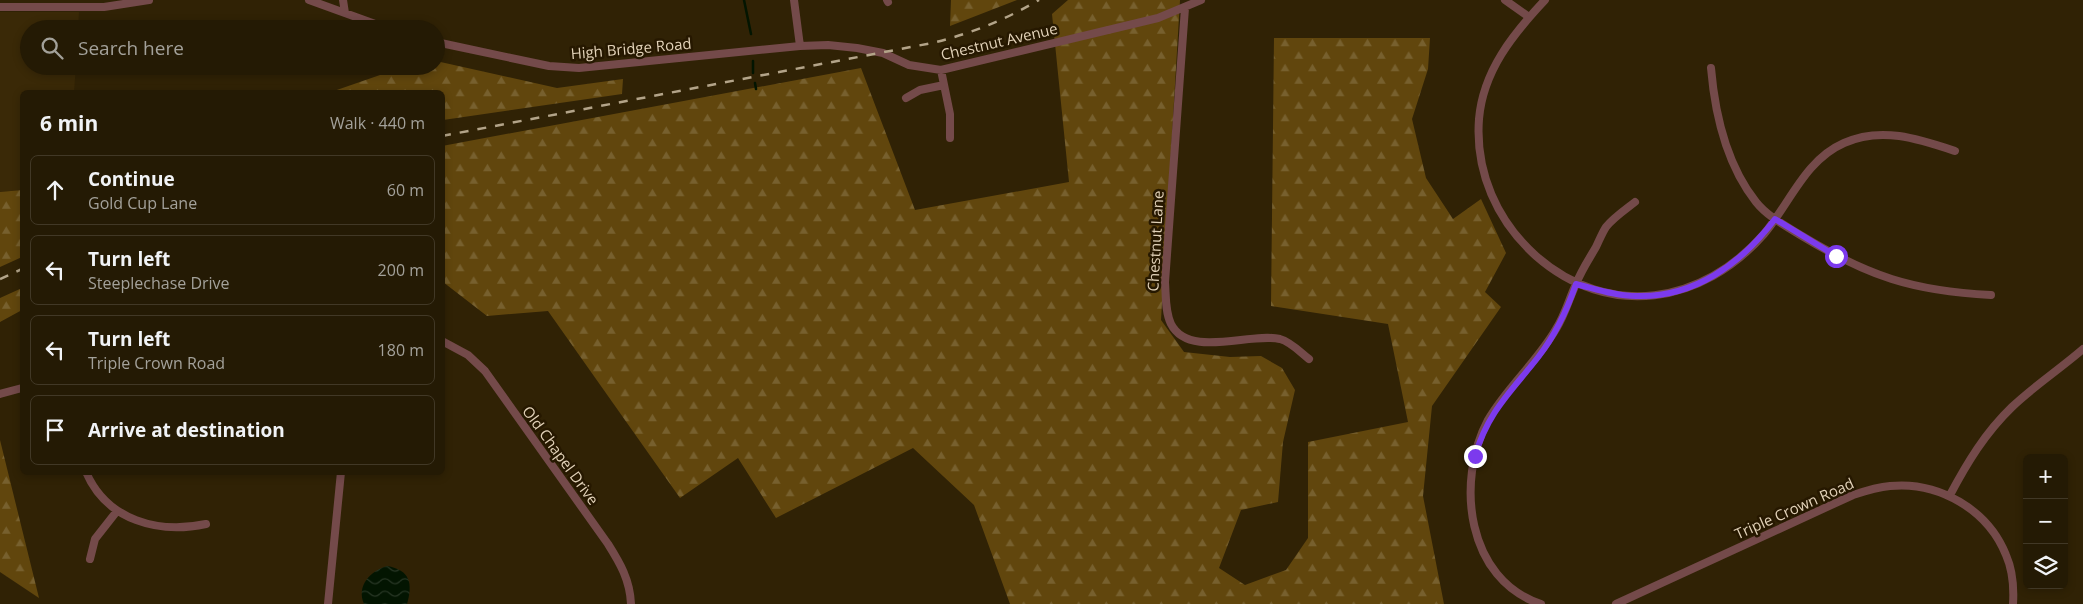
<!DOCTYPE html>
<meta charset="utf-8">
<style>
body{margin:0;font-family:"Open Sans",sans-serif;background:#302713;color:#f1f3f6}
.controls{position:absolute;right:15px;bottom:15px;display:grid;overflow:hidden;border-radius:8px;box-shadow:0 2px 8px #0003}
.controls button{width:45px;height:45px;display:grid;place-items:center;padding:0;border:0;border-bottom:1px solid #413826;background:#241a04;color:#f1f3f6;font:25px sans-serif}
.stop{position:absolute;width:15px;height:15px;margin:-11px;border:4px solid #7c3aed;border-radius:50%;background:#fff}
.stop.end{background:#7c3aed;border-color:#fff;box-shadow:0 1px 5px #0008}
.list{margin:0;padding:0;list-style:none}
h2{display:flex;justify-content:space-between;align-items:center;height:65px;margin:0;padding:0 20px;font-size:21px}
h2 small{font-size:16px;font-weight:400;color:#a3a19a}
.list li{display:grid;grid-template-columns:32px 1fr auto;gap:15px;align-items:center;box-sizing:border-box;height:70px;margin:0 10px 10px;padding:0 10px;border:1px solid #413826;border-radius:8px}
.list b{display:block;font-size:19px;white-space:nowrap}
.list p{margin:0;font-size:16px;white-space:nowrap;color:#a3a19a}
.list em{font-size:16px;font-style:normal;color:#a3a19a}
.icon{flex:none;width:28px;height:28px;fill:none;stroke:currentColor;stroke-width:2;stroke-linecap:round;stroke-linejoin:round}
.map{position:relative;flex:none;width:2083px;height:604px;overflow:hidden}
.search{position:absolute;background:#241a04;box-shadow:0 2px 8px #0003;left:20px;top:20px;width:425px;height:55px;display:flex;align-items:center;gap:12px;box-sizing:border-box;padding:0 18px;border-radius:28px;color:#a3a19a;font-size:19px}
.panel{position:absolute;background:#241a04;box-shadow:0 2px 8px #0003;left:20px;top:90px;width:425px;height:385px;border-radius:8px}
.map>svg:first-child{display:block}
.built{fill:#3a2907}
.forest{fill:url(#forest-firs)}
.water{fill:url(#water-waves)}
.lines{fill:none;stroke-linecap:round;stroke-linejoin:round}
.stream{stroke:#031501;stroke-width:2.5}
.minor{stroke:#744a4a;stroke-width:8}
.rail{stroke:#b3a489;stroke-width:2.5;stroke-dasharray:9 9;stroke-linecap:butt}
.route{stroke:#7c3aed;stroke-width:6}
.labels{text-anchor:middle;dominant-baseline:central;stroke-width:5;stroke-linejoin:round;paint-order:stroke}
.street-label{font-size:15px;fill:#e2d2b8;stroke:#261800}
</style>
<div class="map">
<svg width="2083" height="604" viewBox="0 0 2083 604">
<defs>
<pattern id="forest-firs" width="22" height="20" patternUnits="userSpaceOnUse" patternTransform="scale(1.25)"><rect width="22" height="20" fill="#61460d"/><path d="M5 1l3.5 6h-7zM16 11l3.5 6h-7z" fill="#77602e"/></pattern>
<pattern id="water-waves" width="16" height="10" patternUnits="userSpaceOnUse" patternTransform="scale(1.25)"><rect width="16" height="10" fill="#031501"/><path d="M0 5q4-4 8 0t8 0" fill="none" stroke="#273624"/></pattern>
</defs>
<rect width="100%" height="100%" fill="#302205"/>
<path class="built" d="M0,12H79L78,29H29V66H76L74,92H22V190L0,192Z"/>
<path class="forest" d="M951,0H1017L950,26Z
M1068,0H1180L1161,320L1184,352L1230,357L1261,356L1282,368L1295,390L1283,442L1278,502L1241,510L1219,568L1245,585L1286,570L1308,538V442L1408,422L1388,324L1271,306L1274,38H1430L1428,69L1412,119L1426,178L1453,219L1481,199L1506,253L1485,292L1501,307L1432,406L1423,496L1444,604H1010L974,505L913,448L776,518L738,458L680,498L548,311L487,316L443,282L442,146L861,68L915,210L1069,182L1052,14Z
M436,61L557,88L623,79L622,94L443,120L442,92H331L406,66H436Z
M22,190V257L0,267V192Z
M22,288V310L0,322V298Z
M0,440L39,598L0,572Z"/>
<path class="water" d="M387,566C410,570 413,583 407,604H364C356,586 370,571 387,566Z"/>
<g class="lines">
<path class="stream" d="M744,0L751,34
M753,61V73
M755,83L756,89"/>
<path class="minor" d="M309,0L389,29
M343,0L345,13
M794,0L800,46
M887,0L888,2
M1505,0L1529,17
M1545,0C1513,34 1483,71 1479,119C1475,172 1497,221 1536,256C1609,320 1703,304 1764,234C1790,203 1805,160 1844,143C1881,126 1919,139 1955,151
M0,7H104L149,0
M1185,8L1165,282C1166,295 1165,312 1171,324C1189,359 1250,332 1280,339C1291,342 1300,352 1309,359
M436,42L549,66L579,68L800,46L828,45L857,48L883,53L909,65L941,70L1158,18L1201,0
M1711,68C1715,115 1726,164 1756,202C1768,217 1786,226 1802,236C1868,276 1912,291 1991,295
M941,70L950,114V138
M906,98L920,90L944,85
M442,341L468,355L485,371L608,544C620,563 630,580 631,604
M0,394L22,388
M86,472C107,521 159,534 206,524
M1950,495C1967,463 1985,433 2012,407C2034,386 2060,369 2083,349
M90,559L95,539L117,511
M328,604L341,472
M1541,604C1467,580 1455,482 1488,420C1507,387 1537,362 1556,329C1565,315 1569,299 1576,284C1581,271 1589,259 1596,247C1599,241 1602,233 1606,227C1614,217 1625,210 1635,202
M1616,604L1853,495C1865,491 1878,487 1890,486C1939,481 1988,510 2006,555C2013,571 2014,588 2013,604"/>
<path class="rail" d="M442,136L932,43C970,34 1005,20 1039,0
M0,279L22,269"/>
</g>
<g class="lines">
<path class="route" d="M1475,456C1488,411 1512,391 1539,356C1556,334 1567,310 1576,284C1596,289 1616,296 1636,296C1694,298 1741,264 1775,219L1836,256"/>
</g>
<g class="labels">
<g class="street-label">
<text transform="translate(999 41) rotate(-13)">Chestnut Avenue</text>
<text transform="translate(631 48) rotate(-5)">High Bridge Road</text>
<text transform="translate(1155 241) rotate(-87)">Chestnut Lane</text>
<text transform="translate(561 455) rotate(54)">Old Chapel Drive</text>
<text transform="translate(1794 508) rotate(-24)">Triple Crown Road</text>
</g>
</g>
</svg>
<div class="controls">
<button>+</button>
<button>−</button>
<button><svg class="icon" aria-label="layers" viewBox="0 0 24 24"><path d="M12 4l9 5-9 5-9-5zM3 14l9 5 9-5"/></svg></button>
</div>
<div class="stop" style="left:1836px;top:256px"></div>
<div class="stop end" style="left:1475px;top:456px"></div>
<div class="search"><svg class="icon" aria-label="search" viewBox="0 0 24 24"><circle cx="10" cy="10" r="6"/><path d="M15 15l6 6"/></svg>Search here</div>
<section class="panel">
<h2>6 min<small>Walk · 440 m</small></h2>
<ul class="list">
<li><svg class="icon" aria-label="ahead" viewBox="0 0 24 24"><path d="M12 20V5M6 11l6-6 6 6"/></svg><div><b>Continue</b><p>Gold Cup Lane</p></div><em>60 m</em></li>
<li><svg class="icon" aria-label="left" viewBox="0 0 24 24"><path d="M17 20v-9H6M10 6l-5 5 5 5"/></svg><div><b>Turn left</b><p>Steeplechase Drive</p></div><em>200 m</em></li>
<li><svg class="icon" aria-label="left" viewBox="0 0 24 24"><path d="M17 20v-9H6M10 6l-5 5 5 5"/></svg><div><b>Turn left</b><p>Triple Crown Road</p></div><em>180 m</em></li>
<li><svg class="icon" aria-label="arrive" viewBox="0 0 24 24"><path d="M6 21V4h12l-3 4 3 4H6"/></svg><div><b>Arrive at destination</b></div></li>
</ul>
</section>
</div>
